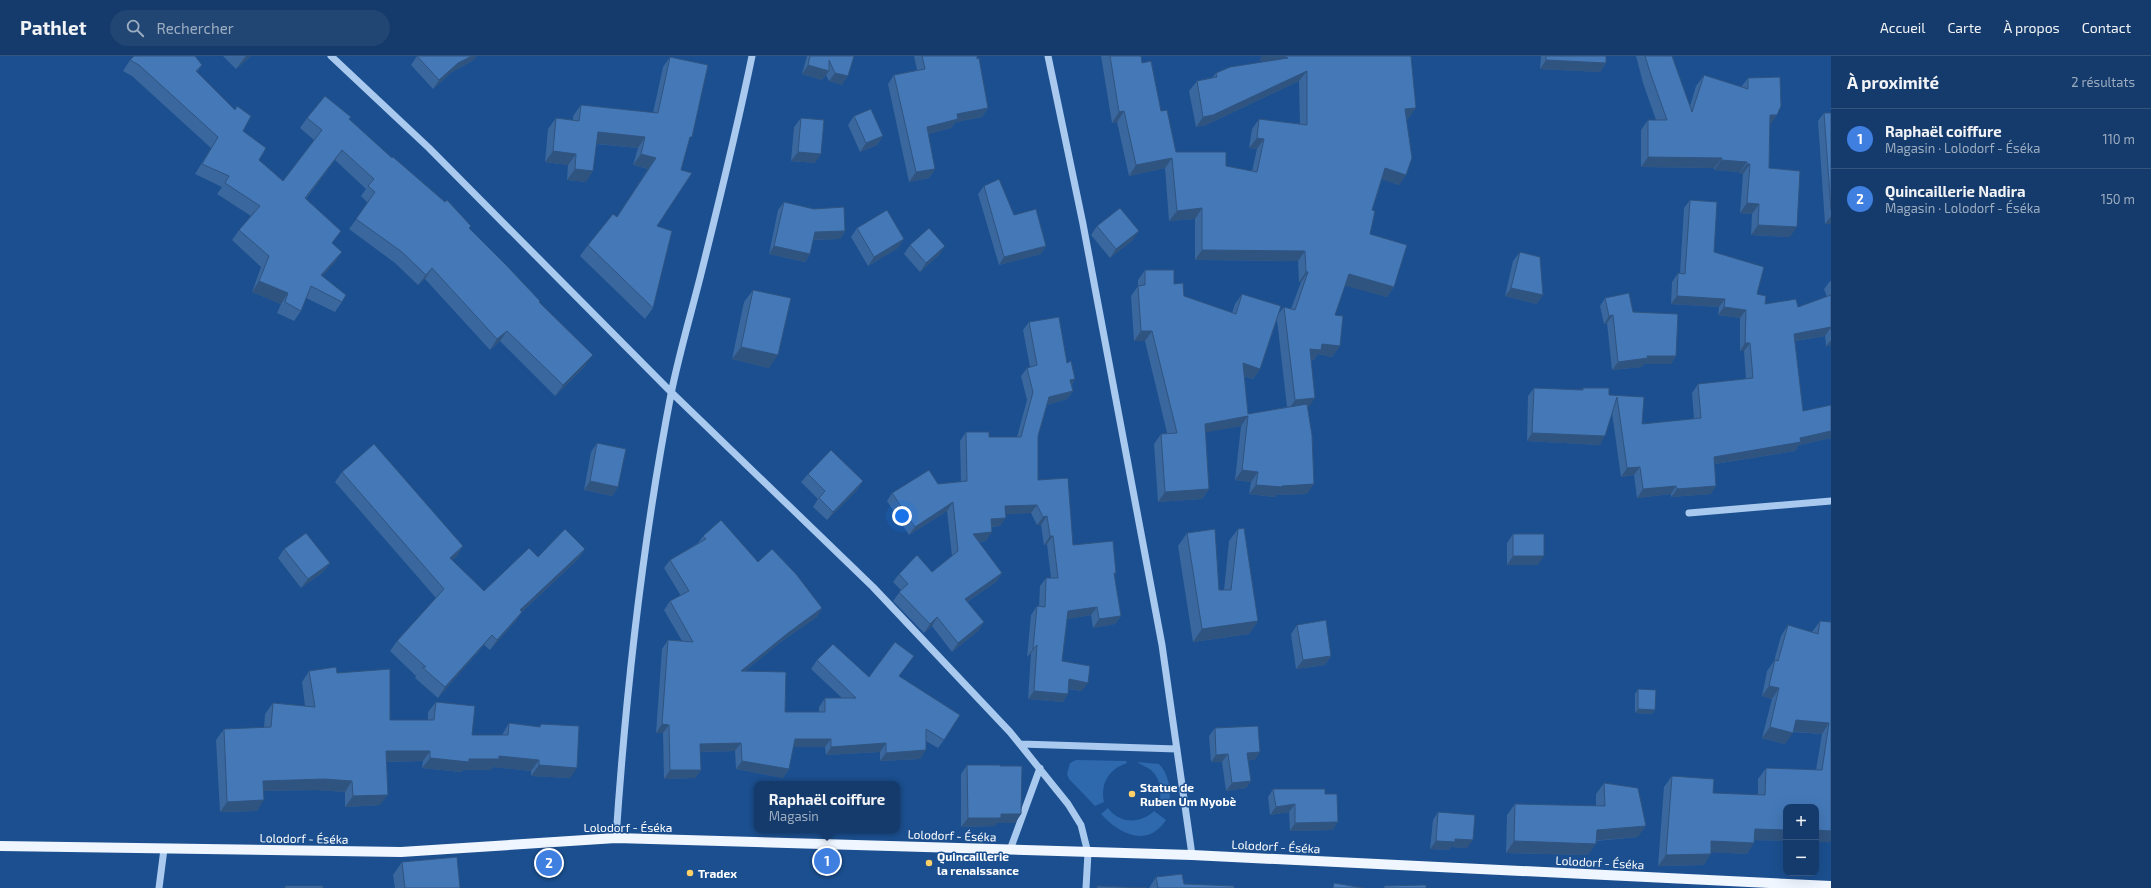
<!DOCTYPE html>
<html lang="fr">
<meta charset="utf-8">
<style>
body{margin:0;font-family:"Exo 2",sans-serif;background:#214673;color:#f1f3f6}
.controls{position:absolute;right:12px;bottom:12px;display:grid;overflow:hidden;border-radius:8px;box-shadow:0 4px 16px #0002}
.controls button{width:36px;height:36px;display:grid;place-items:center;padding:0;border:0;border-bottom:1px solid #33557e;background:#143b6b;color:#f1f3f6;font:20px sans-serif}
.you{position:absolute;left:902px;top:460px;width:14px;height:14px;margin:-10px;border:3px solid #fff;border-radius:50%;background:#1a73e8;box-shadow:0 0 0 6px #1a73e833}
.badge{display:grid;place-items:center;width:26px;height:26px;border-radius:50%;background:#90b9f0;color:#fff;font-size:13px;font-weight:700}
.pin{position:absolute;translate:-50% -50%;border:2px solid #fff;box-shadow:0 1px 4px #0006}
.popup{position:absolute;left:754px;top:725px;width:146px;height:52px;box-sizing:border-box;display:grid;place-content:center;border-radius:8px;background:#143b6b;filter:drop-shadow(0 1px 3px #0005);font-size:13px;white-space:nowrap;color:#9dadc1}
.popup b{font-size:15px;color:#f1f3f6}
.popup::after{content:'';position:absolute;left:50%;top:100%;margin-left:-8px;border:8px solid transparent;border-top-color:#143b6b}
.list{margin:0;padding:0;list-style:none}
h2{display:flex;justify-content:space-between;align-items:center;height:52px;margin:0;padding:0 16px;font-size:17px}
h2 small{font-size:13px;font-weight:400;color:#9dadc1}
.list li{display:grid;grid-template-columns:26px 1fr auto;gap:12px;align-items:center;box-sizing:border-box;height:60px;padding:0 16px;border-top:1px solid #33557e}
.list b{display:block;font-size:15px;white-space:nowrap}
.list p{margin:0;font-size:13px;white-space:nowrap;color:#9dadc1}
.list em{font-size:13px;font-style:normal;color:#9dadc1}
.icon{flex:none;width:22px;height:22px;fill:none;stroke:currentColor;stroke-width:2;stroke-linecap:round;stroke-linejoin:round}
.map{position:relative;flex:none;width:1831px;height:832px;overflow:hidden}
header{display:flex;align-items:center;gap:24px;box-sizing:border-box;height:56px;padding:0 20px;background:#143b6b;border-bottom:1px solid #33557e}
header strong{font-size:19px}
nav{display:flex;gap:22px;margin-inline-start:auto;font-size:14px}
.search{width:280px;height:36px;background:#214673;display:flex;align-items:center;gap:10px;box-sizing:border-box;padding:0 14px;border-radius:22px;color:#9dadc1;font-size:15px}
main{display:flex}
aside{flex:1;background:#143b6b}
.map>svg:first-child{display:block}
.grass{fill:#2e69ad}
.lines{fill:none;stroke-linecap:round;stroke-linejoin:round}
.minor{stroke:#a9c9ee;stroke-width:7}
.major{stroke:#f0f6ff;stroke-width:10}
.wall{fill:#3a679d;fill-rule:evenodd}
.shaded-wall{fill:#305480}
.building{fill:#4478b7;stroke:#305480}
.poi-dot{fill:#ffd166;stroke:#1b4f8f;stroke-width:1.5}
.labels{text-anchor:middle;dominant-baseline:central;stroke-width:3;stroke-linejoin:round;paint-order:stroke}
.poi-label{font-size:12px;font-weight:bold;fill:#fff;stroke:#1b4f8f;text-anchor:start}
.street-label{font-size:12px;fill:#fff;stroke:#1b4f8f}
</style>
<header>
<strong>Pathlet</strong>
<div class="search"><svg class="icon" aria-label="search" viewBox="0 0 24 24"><circle cx="10" cy="10" r="6"/><path d="M15 15l6 6"/></svg>Rechercher</div>
<nav><a>Accueil</a><a>Carte</a><a>À propos</a><a>Contact</a></nav>
</header>
<main>
<div class="map">
<svg width="1831" height="832" viewBox="0 0 1831 832">
<rect width="100%" height="100%" fill="#1b4f8f"/>
<path class="grass" d="M1076,704L1126,705L1127,707C1109,713 1100,727 1104,746L1095,750L1069,723L1067,718L1070,707Z
M1137,706L1159,708C1170,719 1171,737 1169,752L1159,748C1162,736 1161,723 1151,714C1147,711 1141,709 1137,706Z
M1108,752C1119,768 1141,768 1154,755L1166,764C1147,793 1118,777 1101,758Z"/>
<g class="lines">
<path class="minor" d="M331,0L429,92L671,336L873,531L1010,676L1068,748L1081,769L1088,797L1086,832
M1048,0L1083,168L1162,589L1192,799
M1689,457L1831,445
M1021,688L1177,693
M616,782C626,633 643,484 671,338C679,298 691,258 701,218C719,146 737,73 752,0
M1010,794L1040,712
M159,832L164,793"/>
<path class="major" d="M0,790L401,796L616,782L1192,799L1831,830"/>
</g>
<path class="wall" d="M223,0H251L236,13Z
M417,0L474,4L452,16L433,33L411,9Z
M807,0H854L842,29L829,25L826,19L822,24L802,18Z
M914,0H977L988,52L982,61L956,66L951,72L928,78L935,113L929,122L909,126L888,28L894,19L917,14Z
M1101,0H1141L1142,7L1176,96L1226,110L1252,115L1257,93L1249,92L1252,73L1259,63L1300,68L1299,25L1206,69L1196,71L1189,35L1197,25L1213,21L1216,17L1264,6L1259,4L1411,0L1409,62L1406,63V119L1399,129L1382,123L1372,154L1370,178L1394,231L1387,241L1345,229L1335,259L1340,290L1332,301L1318,298L1314,304H1311L1308,352L1307,438L1276,439L1275,441L1249,438L1251,426L1235,424L1241,370L1205,376L1209,433L1202,443L1158,446L1154,388L1161,378L1167,377L1145,285H1134L1131,240L1138,230V224L1145,214L1174,228L1184,240L1232,257L1235,248L1242,238L1279,257L1284,251L1291,253L1301,226H1299L1298,205L1195,204V163L1169,165L1165,112L1129,120L1117,66L1112,67ZM1277,264L1287,351L1248,358L1244,320L1253,323L1260,313Z
M1541,0H1606V7L1600,16L1540,13Z
M1636,0H1672L1690,50L1696,30L1704,19L1741,31L1748,22L1770,69L1769,112L1790,181L1751,179L1752,158L1740,157L1743,118H1739L1740,116L1714,114V112L1641,111V74L1648,64H1656L1643,27Z
M670,1L689,87L657,170L653,252L645,263L580,200L588,189L617,161L648,113L633,109L638,92L596,88L586,126L567,124L568,109L545,106L548,73L556,62L573,64V60L581,49L653,57L663,11Z
M130,4L202,9L197,16L243,75L259,104L283,125L314,84L300,72L307,62L349,63L392,102L471,170L469,172L539,246L585,310L555,340L500,285L490,294L425,223L418,229L395,207L349,173L368,147L361,140L366,133L335,104L306,143L332,187L335,206L322,220L342,246L335,256L306,242L301,255L294,265L277,257L281,248L252,236L261,211L232,184L239,174L251,160L217,138L222,131L195,118L211,92L132,20L123,15Z
M1824,57H1831V168H1825L1818,65Z
M854,60L883,80L877,89L860,96L848,69Z
M801,62L815,107L791,105L794,71Z
M984,130L1046,190L1041,198L999,209L978,138Z
M1690,144L1714,196L1757,238L1765,248L1798,251L1827,241L1824,233L1830,225H1831V289L1826,290L1825,280L1795,285L1803,355L1831,349V382L1799,389L1795,395L1715,408L1711,438L1671,441V438L1637,442L1634,419L1621,421L1612,357L1600,389L1527,385L1528,340L1534,332L1581,334L1583,332L1609,339L1644,341L1642,368L1694,363L1692,337L1698,328L1746,323L1744,295H1740V262L1718,259L1719,251L1671,248L1672,226L1678,217H1680L1684,152Z
M784,146L845,175L840,183L813,184L810,198L805,206L769,198L778,154Z
M1097,170L1133,184L1110,202L1091,179Z
M857,172L898,192L868,210L851,181Z
M910,189L939,199L920,216L904,198Z
M1520,196L1537,248L1505,240L1513,205Z
M753,234L769,312L732,303L744,246Z
M1605,242L1633,256L1676,300L1671,308H1644L1642,311L1612,314L1607,267L1604,268L1600,250Z
M1029,266L1067,307L1075,323L1072,328L1073,335L1067,343L1047,349L1038,380V424L1073,489L1116,517L1114,520L1121,560L1115,568L1093,572L1091,559L1067,563L1062,605L1082,635L1069,633L1063,646L1028,643L1031,597L1027,601L1031,559L1037,550L1039,551L1040,530L1046,522H1051L1047,488L1044,489L1041,469H1037L1031,457L1006,458L1000,470L992,471L986,485L978,486L1002,517L996,526L967,546L984,566L978,575L952,596L932,570L924,577L893,545L901,534L893,526L899,518L932,516L952,500L947,455L909,479L887,445L892,437L938,428L961,426L960,385L966,376L989,381H1017L1027,344L1021,320L1027,312L1030,311L1023,274Z
M597,387L618,431L612,440L584,434L591,396Z
M342,416L463,490L456,501L452,504L484,535L538,501L585,493L578,503L522,556L515,566L490,594L484,589L438,642L415,622L416,620L390,595L397,585L436,542L335,426Z
M808,418L863,425L857,434L827,464L813,451L818,443L801,426Z
M1238,473L1258,565L1249,578L1193,586L1178,490L1187,477L1219,534H1224L1229,485Z
M1513,478L1538,509H1507V487Z
M703,480L758,506L822,552L817,561L782,585L745,615L785,656H819V651L825,642H842L811,613L817,604L869,621L899,620L944,684L938,692L926,685L920,703L880,705V696L826,699L825,691H793L789,713L783,722L736,713L735,695L700,696L701,714L695,722L664,723L663,677H656L662,593L668,584L682,585L664,554L670,545L681,540L664,512L670,504L698,487Z
M284,493L330,507L323,516L301,532L278,502Z
M1820,565L1831,566V786L1754,784L1747,798L1711,796L1704,809L1658,810L1664,731L1672,720L1713,737L1758,739V723L1766,712L1816,714L1822,678L1793,676L1785,688L1762,682L1772,643L1762,640L1767,615L1774,605L1781,580L1788,569L1812,576Z
M1297,569L1331,600L1325,609L1296,613L1291,578Z
M309,615L337,617L390,664H428V656L436,646L472,679H502L509,667L539,671L541,668L570,722L531,720V715L493,711L491,714H463L461,716L422,712L423,705L386,706L380,749L345,751V736L317,734L264,735L257,755L220,756L216,684L224,673L264,672L265,658L273,647L305,650L302,626Z
M1638,633L1655,654L1652,658L1635,657V638Z
M1215,672L1255,704H1248L1251,725L1246,732L1226,735L1222,706H1211L1209,680Z
M967,709L1000,710L1021,758L1015,767H997L995,770L961,771V718Z
M1604,727L1638,781L1596,785L1588,799L1506,797L1507,759L1515,748L1596,750V738Z
M1273,733L1325,738L1333,774L1290,775L1289,756L1270,759L1268,741Z
M1438,756L1467,792L1451,791L1449,794L1430,793L1433,764Z
M402,806L460,832H395L393,819Z
M1156,821L1184,828L1234,832H1149Z"/>
<path class="shaded-wall" d="M246,0H251L236,13L245,1Z
M472,0H477L474,4L452,16L433,33L439,24L458,7Z
M1262,0H1283L1288,2L1281,12L1259,4Z
M1546,4L1606,7L1600,16L1540,13Z
M808,9L829,15L822,24L802,18Z
M1307,15L1299,25L1206,69L1196,71L1203,61Z
M835,17L848,20L842,29L829,25Z
M988,52L982,61L956,66L951,72L921,80L927,71L957,58Z
M1416,52L1409,62L1397,64L1405,53Z
M1124,55L1117,66L1112,67L1119,56Z
M1770,59H1777L1770,69Z
M598,76L645,81L638,92L590,87Z
M883,80L877,89L860,96L866,87Z
M1257,82L1264,83L1257,93L1249,92Z
M342,94L335,104L298,153L305,142Z
M553,95L576,98L568,109L545,106Z
M798,96L821,98L815,107L791,105Z
M641,98L656,102L648,113L633,109Z
M1648,101L1722,102L1714,112L1641,111Z
M1172,102L1165,112L1129,120L1136,109Z
M1721,104L1747,106L1740,116L1714,114Z
M1747,108H1750L1743,118H1739Z
M1385,112L1406,119L1399,129L1378,122Z
M575,113L593,115L586,126L567,124Z
M935,113L929,122L909,126L916,116Z
M1747,147L1759,148L1752,158L1740,157Z
M1202,152L1195,163L1169,165L1177,155Z
M1831,160V168H1825Z
M1758,169L1797,171L1790,181L1751,179Z
M845,175L840,183L810,184L815,176Z
M1139,175L1133,184L1110,202L1116,193Z
M904,183L898,192L868,210L874,201Z
M774,190L810,198L805,206L769,198Z
M945,190L939,199L920,216L926,207Z
M1046,190L1041,198L999,209L1004,201Z
M1202,194L1305,195L1298,205L1195,204Z
M342,196L335,206L314,230L321,219Z
M432,212L425,223L418,229L426,219Z
M1306,216H1308L1301,226H1299Z
M1349,218L1394,231L1387,241L1342,229Z
M259,225L288,237L281,248L252,236Z
M1511,232L1543,239L1537,248L1505,240Z
M1677,240L1725,243L1719,251L1671,248Z
M1724,251L1746,254L1740,262L1718,259Z
M1613,259L1607,267L1604,268L1609,260Z
M1831,271L1825,280L1788,286L1794,278Z
M507,275L500,285L490,294L497,283Z
M1141,275H1152L1145,285H1134Z
M1831,284V289L1826,290Z
M1745,287H1750L1744,295H1740Z
M1322,288L1340,290L1332,301L1318,298L1314,304L1302,303L1310,293Z
M741,291L778,299L769,312L732,303Z
M593,299L585,310L555,340L563,329Z
M1647,300H1676L1671,308H1644L1642,311L1612,314L1618,306Z
M1243,307L1260,313L1253,323L1236,317Z
M1075,323L1070,331V324Z
M1073,335L1067,343L1043,350L1049,341Z
M1315,342L1308,352L1288,355L1295,344Z
M1248,360L1241,370L1198,378L1205,368Z
M1831,375V382L1799,389L1795,395L1708,409L1714,401Z
M1532,377L1605,380L1600,389L1527,385Z
M1640,411L1634,419L1621,421L1627,412Z
M1242,414L1258,416L1251,426L1235,424Z
M590,425L618,431L612,440L584,434Z
M863,425L857,434L827,464L833,456Z
M1314,428L1307,438L1276,439L1275,441L1249,438L1256,429L1282,430Z
M1676,430L1671,438L1637,442L1643,433Z
M1716,430L1711,438L1671,441L1677,433Z
M1209,433L1202,443L1158,446L1165,436Z
M953,446L947,455L909,479L915,471Z
M1037,449L1031,457L999,459L1005,450Z
M1047,460L1041,469H1037L1043,461Z
M1006,462L1000,470L985,471L991,463Z
M992,476L986,485L967,487L973,478Z
M1050,480H1053L1047,488L1044,489Z
M463,490L456,501L442,513L450,502Z
M585,493L578,503L522,556L515,566L490,594L497,584L520,554Z
M1513,500H1544L1538,509H1507Z
M330,507L323,516L301,532L308,523Z
M1002,517L996,526L959,551L965,543Z
M1097,551L1091,559L1062,564L1068,555Z
M822,552L817,561L782,585L735,623L741,615L788,577Z
M1121,560L1115,568L1093,572L1099,563Z
M937,561L932,570L924,577L930,568Z
M1258,565L1249,578L1193,586L1202,573Z
M984,566L978,575L952,596L958,587Z
M492,579L484,589L438,642L445,631Z
M1037,589L1031,597L1027,601L1033,593Z
M1331,600L1325,609L1296,613L1303,604Z
M1069,623L1088,627L1082,635L1064,632Z
M1769,630L1779,632L1772,643L1762,640Z
M1034,635L1068,638L1063,646L1028,643Z
M1638,653L1655,654L1652,658L1635,657Z
M1796,664L1829,667L1822,678L1788,675Z
M662,668L669,669L663,677H656Z
M1770,671L1793,677L1785,688L1762,682Z
M795,683H831L825,691H789Z
M741,687L735,695L694,696L700,688Z
M886,687L880,696L826,699L831,691Z
M926,694L920,703L880,705L886,697Z
M386,695H430L423,705L379,706Z
M1260,696L1255,704L1242,705L1247,697Z
M1228,698L1222,706H1211L1216,699Z
M499,700L539,704L531,715L493,711L491,714H463L461,716L422,712L430,702L469,703Z
M742,705L789,713L783,722L736,713Z
M539,709L577,712L570,722L531,720Z
M670,714H701L695,722L664,723Z
M324,723L352,725L345,736L317,734L256,735L263,725Z
M1251,725L1246,732L1226,735L1232,727Z
M388,739L380,749L345,751L353,740Z
M264,744L257,755L220,756L227,746Z
M1295,748L1289,756L1270,759L1276,751Z
M1001,758H1021L1015,767H997L995,770L961,771L968,762Z
M1338,766L1333,774L1290,775L1295,767Z
M1646,770L1638,781L1588,785L1597,774Z
M1755,773L1786,774V785L1747,784Z
M1816,774L1831,775V786H1816Z
M1455,783L1473,784L1467,792L1451,791L1449,794L1430,793L1436,785Z
M1514,785L1596,788L1588,799L1506,797Z
M1711,785L1754,787L1747,798L1703,796Z
M1711,798L1704,809L1658,810L1666,799Z"/>
<path class="building" d="M134,0H195L202,9L196,15L235,54L237,50L251,60L243,75L266,92L259,104L283,125L322,74L307,62L325,40L351,61L349,63L392,102L393,101L445,146L447,144L471,170L469,172L508,211L540,245L539,246L593,299L563,329L507,275L497,283L432,212L426,219L402,196L356,163L375,136L368,130L374,123L342,94L305,142L341,175L332,187L342,196L321,219L346,239L342,246L311,230L301,255L285,246L288,237L259,225L269,200L239,174L260,150L225,127L229,120L202,108L218,81L139,9L130,4Z
M417,0H472L458,7L439,24Z
M810,0H854L848,20L835,17L829,4V15L808,9Z
M922,0H977V3L979,2L988,52L957,58L958,63L927,71L935,113L916,116L894,19L925,13Z
M1110,0H1141L1142,7L1151,5L1161,55L1167,54L1176,96H1226V110L1257,116L1264,83L1257,82L1259,63L1307,69V15L1213,59L1203,61L1197,25L1217,21L1216,17L1230,11L1288,2L1283,0H1411L1416,52L1405,53L1412,102L1406,119L1385,112L1372,154L1375,155L1370,178L1407,189L1394,231L1349,218L1335,259L1343,260L1340,290L1322,288L1321,294L1310,293L1315,342L1295,344L1284,251L1295,254L1308,216H1306L1305,195L1202,194V152L1177,155L1172,102L1136,109L1124,55L1119,56Z
M1546,0H1606V7L1546,4Z
M1645,0H1672L1692,56L1704,19L1748,33V22L1780,21L1781,50L1777,59H1770L1769,112L1800,115L1797,171L1758,169L1759,148L1747,147L1750,108H1747V106L1721,104L1722,102L1648,101V64H1667L1650,16Z
M670,1L708,9L692,81H690L681,114L692,117L657,170L672,175L653,252L588,189L613,158L617,161L656,102L641,98L645,81L598,76L593,115L575,113L576,98L553,95L556,62L579,65L581,49L658,57Z
M871,53L883,80L866,87L854,60Z
M1824,57H1831V154Z
M801,62L824,64L821,98L798,96Z
M999,123L1014,159L1036,153L1046,190L1004,201L984,130Z
M1690,144L1717,146L1714,196L1764,211L1757,238L1766,240L1765,248L1796,243L1798,251L1831,239V274V271L1794,278L1803,355L1831,349V375L1800,382L1801,386L1714,401L1716,430L1677,433L1676,430L1643,433L1640,411L1627,412L1617,341L1605,380L1532,377L1534,332L1583,334V332H1609V339L1644,341L1642,368L1701,362L1698,328L1753,322L1750,287H1745L1746,254L1724,251L1725,243L1677,240L1678,217L1685,218Z
M784,146L814,153L844,151L845,175L815,176L810,198L774,190Z
M1120,152L1139,175L1116,193L1097,170Z
M887,154L904,183L874,201L857,172Z
M929,172L945,190L926,207L910,189Z
M1520,196L1540,201L1543,239L1511,232Z
M1145,214H1174V228L1183,227L1184,240L1236,258L1242,238L1281,250L1260,313L1243,307L1248,358L1307,348L1312,379L1314,428L1282,430V431L1256,429L1258,416L1242,414L1248,360L1205,368L1209,433L1165,436L1161,378L1177,377L1152,275H1141L1138,230L1145,229Z
M753,234L791,242L778,299L741,291Z
M1629,237L1633,256L1678,258L1676,300H1647L1648,302L1618,306L1613,259L1609,260L1605,242Z
M1059,261L1067,307L1071,305L1075,323L1070,324L1073,335L1049,341L1038,380V424L1068,422L1073,489L1113,485L1116,517H1114L1121,560L1099,563L1097,551L1068,555L1062,605L1090,610L1088,627L1069,623L1068,638L1034,635L1037,589L1033,593L1037,550L1045,551L1046,522H1058L1053,480H1050L1047,460L1043,461L1037,449L1005,450L1006,462L991,463L992,476L973,478L1002,517L965,543L984,566L958,587L937,561L930,568L899,536L908,528L899,518L917,499L932,516L958,495L953,446L915,471L892,437L929,414L938,428L967,425L966,376H989V381H1021L1033,336L1027,312L1037,309L1029,266Z
M597,387L626,393L618,431L590,425Z
M374,388L463,490L450,502L484,535L529,492L538,501L565,473L585,493L520,554L522,556L497,584L492,579L445,631L422,611H426L397,585L444,533L342,416Z
M831,394L863,425L833,456L819,442L825,435L808,418Z
M721,464L758,506L772,493L796,518L822,552L788,577L741,615L786,616L785,656H825V642H856L817,604L833,588L869,621L895,586L914,600L899,620L960,659L944,684L926,673V694L886,697V687L831,691V683H795L789,713L742,705L741,687L700,688L701,714H670L669,669L662,668L668,584L693,586L670,545L689,535L670,504L706,483L703,480Z
M1244,472L1258,565L1202,573L1187,477L1215,473L1219,534H1231L1238,473Z
M306,477L330,507L308,523L284,493Z
M1513,478H1544V500H1513Z
M1326,564L1331,600L1303,604L1297,569Z
M1820,565L1831,566V775L1816,774V751H1786V774L1755,773L1754,787L1711,785V798L1666,799L1672,720L1714,723L1713,737L1765,739L1766,712L1822,714L1829,667L1796,664L1793,677L1770,671L1779,632L1769,630L1775,604L1778,605L1788,569L1818,578Z
M336,611L337,617L390,613V664H434L436,646L475,650L472,679H508L509,667L540,671L541,668L579,670L577,712L539,709V704L499,700V703H469V706L430,702V695H386L388,739L353,740L352,725L324,723L263,725L264,744L227,746L224,673L271,671L273,647L315,651L309,615Z
M1638,633L1656,634L1655,654L1638,653Z
M1258,670L1260,696L1247,697L1251,725L1232,727L1228,698L1216,699L1215,672Z
M967,709H1000V710H1022L1021,758H1001V762H968Z
M1604,727L1638,732L1646,770L1597,774L1596,788L1514,785L1515,748L1605,750Z
M1273,733H1325V738H1337L1338,766L1295,767V748L1276,751Z
M1438,756L1475,759L1473,784L1455,783V786L1436,785Z
M457,801L460,832H405L402,806Z
M1182,818L1184,828L1234,830V832H1158L1156,821Z
M1334,827L1364,832H1333Z
M1426,829V832H1384V830Z
M285,830H323V832H285Z
M1097,830L1147,832H1097Z"/>
<g class="poi-dot">
<circle cx="1132" cy="738" r="4"/>
<circle cx="929" cy="807" r="4"/>
<circle cx="690" cy="817" r="4"/>
</g>
<g class="labels">
<g class="poi-label">
<text x="1140" y="731">Statue de<tspan x="1140" dy="14">Ruben Um Nyobè</tspan></text>
<text x="937" y="800">Quincaillerie<tspan x="937" dy="14">la renaissance</tspan></text>
<text x="698" y="817">Tradex</text>
</g>
<g class="street-label">
<text x="628" y="771">Lolodorf - Éséka</text>
<text transform="translate(952 779) rotate(2)">Lolodorf - Éséka</text>
<text transform="translate(304 782) rotate(1)">Lolodorf - Éséka</text>
<text transform="translate(1276 790) rotate(3)">Lolodorf - Éséka</text>
<text transform="translate(1600 806) rotate(3)">Lolodorf - Éséka</text>
</g>
</g>
</svg>
<div class="controls">
<button>+</button>
<button>−</button>
</div>
<div class="you"></div>
<div class="pin badge" style="left:827px;top:805px;background:#3f7fe0">1</div>
<div class="popup"><b>Raphaël coiffure</b>Magasin</div>
<div class="pin badge" style="left:549px;top:807px;background:#3f7fe0">2</div>
</div>
<aside>
<h2>À proximité<small>2 résultats</small></h2>
<ul class="list">
<li><span class="badge" style="background:#3f7fe0">1</span><div><b>Raphaël coiffure</b><p>Magasin · Lolodorf - Éséka</p></div><em>110 m</em></li>
<li><span class="badge" style="background:#3f7fe0">2</span><div><b>Quincaillerie Nadira</b><p>Magasin · Lolodorf - Éséka</p></div><em>150 m</em></li>
</ul>
</aside>
</main>
